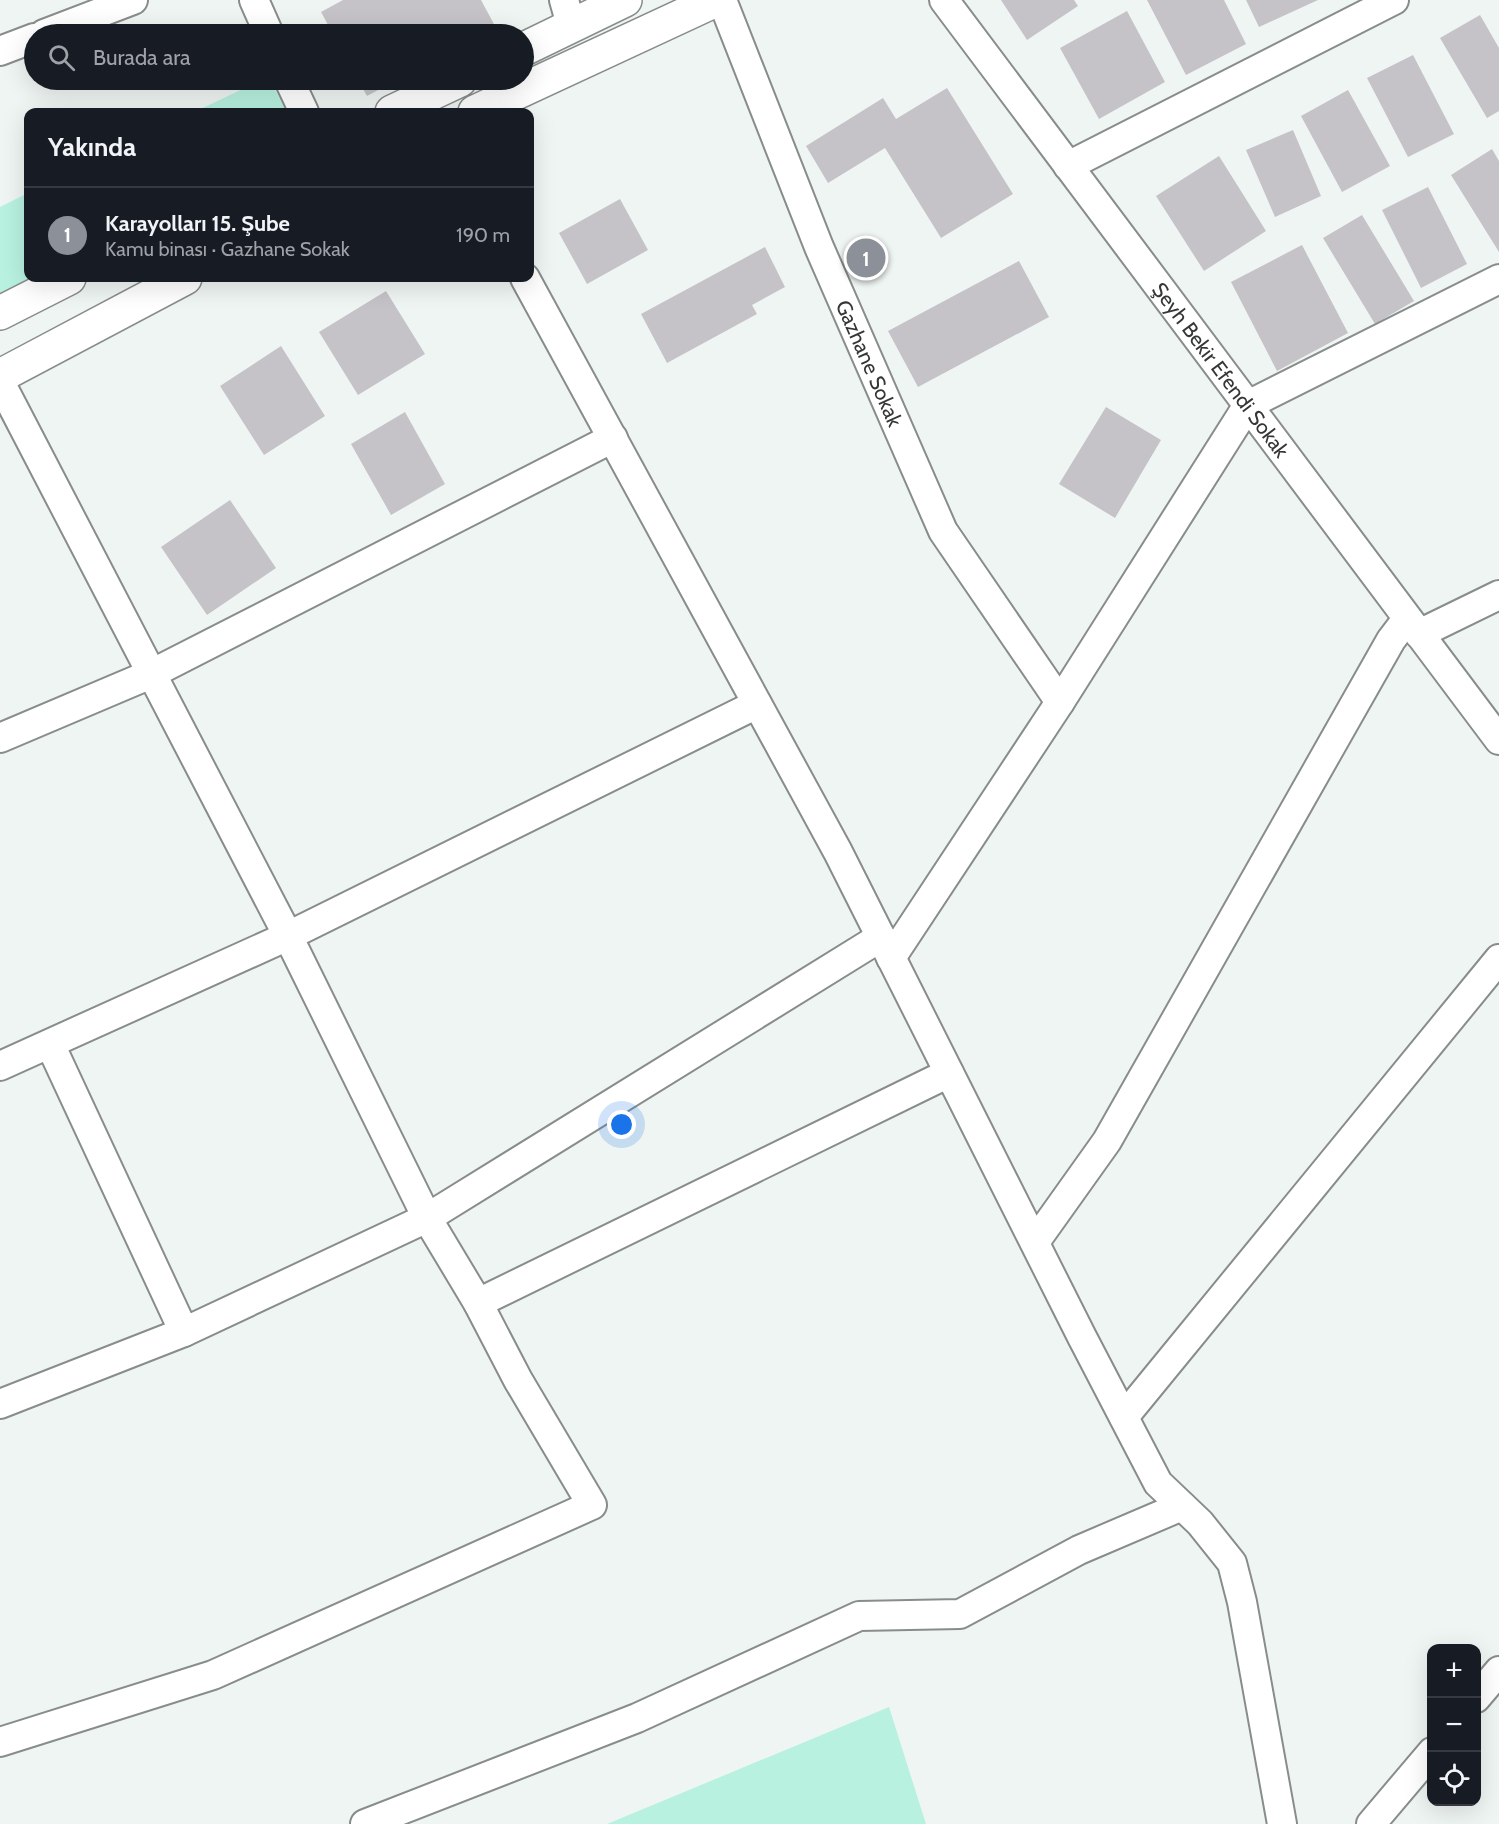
<!DOCTYPE html>
<html lang="tr">
<meta charset="utf-8">
<style>
body{margin:0;font-family:Cabin,sans-serif;background:#242831;color:#f1f3f6}
.controls{position:absolute;right:18px;bottom:18px;display:grid;overflow:hidden;border-radius:12px;box-shadow:0 6px 24px #0002}
.controls button{width:54px;height:54px;display:grid;place-items:center;padding:0;border:0;border-bottom:2px solid #363941;background:#171b24;color:#f1f3f6;font:30px sans-serif}
.you{position:absolute;left:622px;top:1125px;width:21px;height:21px;margin:-15px;border:4px solid #fff;border-radius:50%;background:#1a73e8;box-shadow:0 0 0 9px #1a73e833}
.badge{display:grid;place-items:center;width:39px;height:39px;border-radius:50%;background:#8c9099;color:#fff;font-size:20px;font-weight:700}
.pin{position:absolute;translate:-50% -50%;border:3px solid #fff;box-shadow:0 2px 6px #0006}
.list{margin:0;padding:0;list-style:none}
h2{display:flex;justify-content:space-between;align-items:center;height:78px;margin:0;padding:0 24px;font-size:26px}
h2 small{font-size:20px;font-weight:400;color:#9ea1a6}
.list li{display:grid;grid-template-columns:39px 1fr auto;gap:18px;align-items:center;box-sizing:border-box;height:96px;padding:0 24px;border-top:2px solid #363941}
.list b{display:block;font-size:22px;white-space:nowrap}
.list p{margin:0;font-size:20px;white-space:nowrap;color:#9ea1a6}
.list em{font-size:20px;font-style:normal;color:#9ea1a6}
.icon{flex:none;width:33px;height:33px;fill:none;stroke:currentColor;stroke-width:2;stroke-linecap:round;stroke-linejoin:round}
.map{position:relative;flex:none;width:1499px;height:1824px;overflow:hidden}
.search{position:absolute;background:#171b24;box-shadow:0 6px 24px #0002;left:24px;top:24px;width:510px;height:66px;display:flex;align-items:center;gap:15px;box-sizing:border-box;padding:0 21px;border-radius:33px;color:#9ea1a6;font-size:22px}
.panel{position:absolute;background:#171b24;box-shadow:0 6px 24px #0002;left:24px;top:108px;width:510px;height:174px;border-radius:12px}
.map>svg:first-child{display:block}
.green{fill:#b8f1e0}
.building{fill:#c5c3c7}
.lines{fill:none;stroke-linecap:round;stroke-linejoin:round}
.minor-casing{stroke:#888d8c;stroke-width:32}
.secondary-casing{stroke:#888d8c;stroke-width:36}
.minor{stroke:#fff;stroke-width:28}
.secondary{stroke:#fff;stroke-width:33}
.labels{text-anchor:middle;dominant-baseline:central;stroke-width:4.5;stroke-linejoin:round;paint-order:stroke}
.street-label{font-size:21px;fill:#353737;stroke:#fff}
</style>
<div class="map">
<svg width="1499" height="1824" viewBox="0 0 1499 1824">
<rect width="100%" height="100%" fill="#eff5f3"/>
<path class="green" d="M262,80H270L287,112H194Z
M28,193V278H36L0,296V207Z
M889,1707L926,1824H607Z"/>
<path class="building" d="M343,0H481L495,26L479,34H333L321,12Z
M1001,0H1074L1078,6L1027,40Z
M1147,0H1224L1246,44L1186,75Z
M1246,0H1318L1259,27Z
M1127,11L1165,82L1099,119L1060,48Z
M1480,15L1499,48V111L1487,118L1440,38Z
M1413,55L1454,134L1408,157L1367,78Z
M358,80H397L367,96Z
M947,88L1013,194L941,238L885,148L828,183L806,146L883,98L896,119Z
M1348,90L1390,166L1342,192L1301,116Z
M1293,130L1321,196L1275,217L1246,150Z
M1492,149L1499,161V252L1451,175Z
M1219,156L1266,231L1204,271L1156,196Z
M1428,187L1467,264L1421,288L1382,210Z
M620,199L648,250L587,284L559,233Z
M1362,215L1414,301L1375,324L1323,238Z
M1302,245L1348,333L1277,371L1231,282Z
M765,247L785,287L752,305L757,314L667,363L641,314Z
M1019,261L1049,317L918,387L888,331Z
M386,291L425,354L358,395L319,332Z
M281,346L325,416L264,455L220,386Z
M1106,407L1161,440L1115,518L1059,484Z
M405,412L445,484L391,515L351,444Z
M230,500L276,568L207,615L161,547Z"/>
<g class="lines">
<g class="minor-casing">
<g id="minor">
<path d="M254,0L269,34"/>
<path d="M564,0L571,25"/>
<path id="s1" d="M722,0L819,247L943,531L1060,702"/>
<path id="s2" d="M944,0L1499,740"/>
<path d="M44,34L133,0"/>
<path d="M0,51L34,38"/>
<path d="M289,80L304,112"/>
<path d="M1068,166L1394,0"/>
<path d="M525,278L838,852L1082,1337L1158,1483L1200,1523L1232,1563L1242,1602L1282,1824"/>
<path d="M0,382L288,936L427,1218L478,1303L518,1380L592,1505L213,1675L0,1742"/>
<path d="M1419,634L1499,595"/>
<path d="M0,738L151,674L613,438"/>
<path d="M891,958L1060,702L1248,405L1499,279"/>
<path d="M50,1044L184,1332"/>
<path d="M0,1066L288,936L757,704"/>
<path d="M1035,1242L1107,1141L1391,640L1407,619"/>
<path d="M478,1303L949,1073"/>
<path d="M0,1404L184,1332L427,1218L881,937"/>
<path d="M1124,1417L1499,959"/>
<path d="M1476,1698L1499,1671"/>
<path d="M365,1824L637,1718L859,1616L960,1614L1079,1550L1182,1506"/>
<path d="M1371,1824L1432,1752"/>
</g>
</g>
<g class="secondary-casing">
<path id="secondary" d="M524,49L625,0
M392,112L460,80
M475,112L716,0
M0,313L69,278
M0,376L185,278"/>
</g>
<use href="#minor" class="minor"/>
<use href="#secondary" class="secondary"/>
</g>
<g class="labels">
<g class="street-label">
<text stroke="none"><textPath href="#s1" startOffset="392">Gazhane Sokak</textPath></text>
<text stroke="none"><textPath href="#s2" startOffset="462">Şeyh Bekir Efendi Sokak</textPath></text>
</g>
</g>
</svg>
<div class="controls">
<button>+</button>
<button>−</button>
<button><svg class="icon" aria-label="locate" viewBox="0 0 24 24"><circle cx="12" cy="12" r="6"/><path d="M12 2v4M12 18v4M2 12h4M18 12h4"/></svg></button>
</div>
<div class="you"></div>
<div class="pin badge" style="left:866px;top:258px">1</div>
<div class="search"><svg class="icon" aria-label="search" viewBox="0 0 24 24"><circle cx="10" cy="10" r="6"/><path d="M15 15l6 6"/></svg>Burada ara</div>
<section class="panel">
<h2>Yakında<small></small></h2>
<ul class="list">
<li><span class="badge">1</span><div><b>Karayolları 15. Şube</b><p>Kamu binası · Gazhane Sokak</p></div><em>190 m</em></li>
</ul>
</section>
</div>
